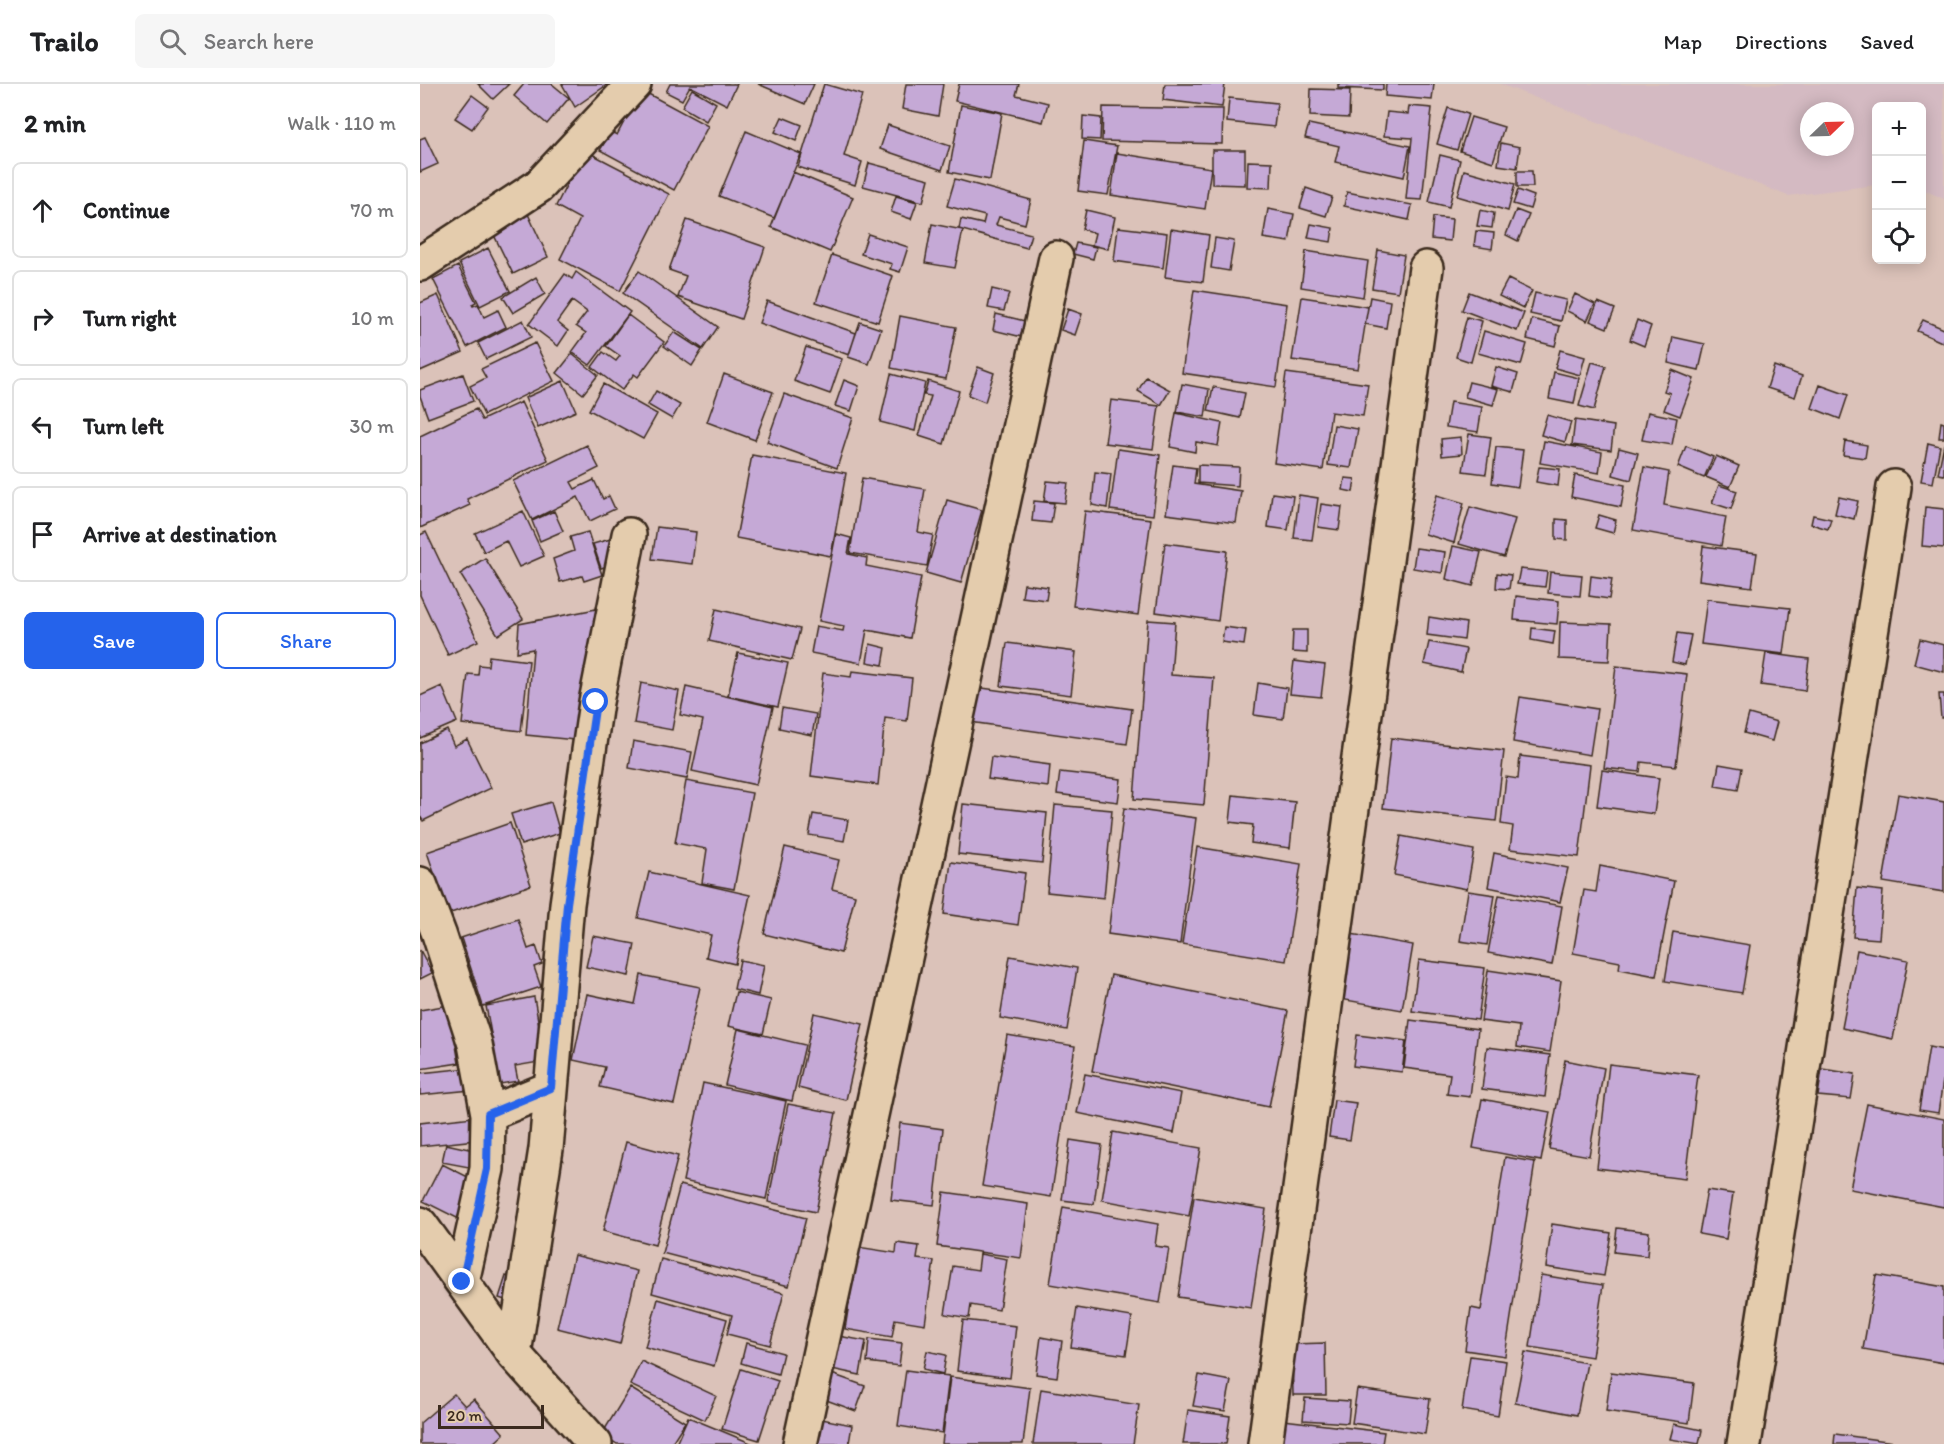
<!DOCTYPE html>
<meta charset="utf-8">
<style>
body{margin:0;font-family:Itim,sans-serif;background:#f6f6f6;color:#202124}
.controls{position:absolute;right:18px;top:18px;display:grid;overflow:hidden;border-radius:9px;box-shadow:0 3px 15px #0003}
.controls button{width:54px;height:54px;display:grid;place-items:center;padding:0;border:0;border-bottom:2px solid #e0e0e0;background:#fff;color:#202124;font:30px sans-serif}
.compass{position:absolute;left:1380px;top:18px;width:54px;height:54px;border-radius:50%;background:#fff;box-shadow:0 3px 15px #0003;rotate:67deg}
.scale{position:absolute;left:18px;bottom:15px;width:106px;box-sizing:border-box;padding-left:6px;border:3px solid #3b2a1e;border-top:0;font-size:16px;line-height:21px;white-space:nowrap;color:#3b2a1e;-webkit-text-stroke:4px #e4ccad;paint-order:stroke}
.stop{position:absolute;width:18px;height:18px;margin:-14px;border:4px solid #2563eb;border-radius:50%;background:#fff}
.stop.end{background:#2563eb;border-color:#fff;box-shadow:0 2px 6px #0008}
.list{margin:0;padding:0;list-style:none}
h2{display:flex;justify-content:space-between;align-items:center;height:78px;margin:0;padding:0 24px;font-size:26px}
h2 small{font-size:20px;font-weight:400;color:#757577}
.list li{display:grid;grid-template-columns:39px 1fr auto;gap:18px;align-items:center;box-sizing:border-box;height:96px;margin:0 12px 12px;padding:0 12px;border:2px solid #e0e0e0;border-radius:9px}
.list b{display:block;font-size:22px;white-space:nowrap}
.list em{font-size:20px;font-style:normal;color:#757577}
.actions{display:flex;gap:12px;padding:18px 24px}
.actions a{flex:1;padding:14px 0;border:2px solid #2563eb;border-radius:9px;text-align:center;font-size:21px;color:#2563eb}
.actions .main{background:#2563eb;color:#fff}
.icon{flex:none;width:33px;height:33px;fill:none;stroke:currentColor;stroke-width:2;stroke-linecap:round;stroke-linejoin:round}
.map{position:relative;flex:none;width:1524px;height:1360px;overflow:hidden}
header{display:flex;align-items:center;gap:36px;box-sizing:border-box;height:84px;padding:0 30px;background:#fff;border-bottom:2px solid #e0e0e0}
header strong{font-size:28px}
nav{display:flex;gap:33px;margin-inline-start:auto;font-size:21px}
.search{width:420px;height:54px;background:#f6f6f6;display:flex;align-items:center;gap:15px;box-sizing:border-box;padding:0 21px;border-radius:9px;color:#757577;font-size:22px}
main{display:flex}
aside{flex:1;background:#fff}
.map>svg:first-child{display:block}
.built{fill:#d4bac2;fill-rule:evenodd}
.building{fill:#c5a9d6;stroke:#3b2a1e;stroke-width:1.5}
.lines{fill:none;stroke-linecap:round;stroke-linejoin:round}
.minor-casing{stroke:#3b2a1e;stroke-width:38}
.minor{stroke:#e4ccad;stroke-width:33}
.route{stroke:#2563eb;stroke-width:8}
</style>
<header>
<strong>Trailo</strong>
<div class="search"><svg class="icon" aria-label="search" viewBox="0 0 24 24"><circle cx="10" cy="10" r="6"/><path d="M15 15l6 6"/></svg>Search here</div>
<nav><a>Map</a><a>Directions</a><a>Saved</a></nav>
</header>
<main>
<aside>
<h2>2 min<small>Walk · 110 m</small></h2>
<ul class="list">
<li><svg class="icon" aria-label="ahead" viewBox="0 0 24 24"><path d="M12 20V5M6 11l6-6 6 6"/></svg><div><b>Continue</b></div><em>70 m</em></li>
<li><svg class="icon" aria-label="right" viewBox="0 0 24 24"><path d="M7 20v-9h11M14 6l5 5-5 5"/></svg><div><b>Turn right</b></div><em>10 m</em></li>
<li><svg class="icon" aria-label="left" viewBox="0 0 24 24"><path d="M17 20v-9H6M10 6l-5 5 5 5"/></svg><div><b>Turn left</b></div><em>30 m</em></li>
<li><svg class="icon" aria-label="arrive" viewBox="0 0 24 24"><path d="M6 21V4h12l-3 4 3 4H6"/></svg><div><b>Arrive at destination</b></div></li>
</ul>
<div class="actions"><a class="main">Save</a><a>Share</a></div>
</aside>
<div class="map">
<svg width="1524" height="1360" viewBox="0 0 1524 1360">
<rect width="100%" height="100%" fill="#dbc2b9"/>
<filter id="ink" filterUnits="userSpaceOnUse"><feTurbulence type="fractalNoise" baseFrequency=".0167" numOctaves="2"/><feDisplacementMap in="SourceGraphic" scale="12" xChannelSelector="R" yChannelSelector="G"/><feConvolveMatrix kernelMatrix="1 2 1 2 8 2 1 2 1" color-interpolation-filters="sRGB"/></filter>
<g filter="url(#ink)">
<path class="built" d="M1080,0H1524V115L1502,105V22H1456V101L1368,112ZM1389,27H1425V63H1389Z"/>
<path class="building" d="M58,0H89L73,15Z
M104,0H132L149,14L127,40L94,12Z
M142,0H188L155,23Z
M250,0H317L307,21L270,2L262,16L246,8Z
M338,0H394L385,20Z
M404,0L442,11L424,72L442,78L435,101L378,83Z
M486,0H523L518,32L482,25Z
M539,0H599L596,11L628,19L623,38L535,17Z
M745,0H805L802,23L743,16Z
M918,0H963V6L918,4Z
M966,0H1014L1012,16L965,12Z
M272,5L296,19L286,37L262,23Z
M891,5L930,6L929,34L890,32Z
M221,6L288,42L254,106L180,66L191,48L197,51Z
M52,11L68,23L52,45L35,34Z
M809,14L857,19L854,43L807,38Z
M541,21L582,29L570,96L529,88Z
M989,22L1012,24L1002,116L986,115L992,54L964,52L967,28L988,30Z
M683,23L803,25L802,60L682,57Z
M1028,24L1048,30L1037,66L1017,60Z
M663,32L681,34L680,56L662,55Z
M362,33L382,41L376,57L355,48Z
M1051,33L1084,43L1073,78L1040,67Z
M889,40L990,62L984,93L915,78L919,62L885,54Z
M468,41L530,62L522,86L460,65Z
M326,47L381,70L354,134L299,112Z
M5,53L18,80L0,88V55Z
M664,57L697,62L688,111L658,107Z
M1081,59L1100,63L1097,84L1078,81Z
M164,66L249,110L200,207L140,175L160,135L136,122Z
M792,66H825V101L792,100Z
M697,69L791,84L785,125L691,111Z
M1020,71L1040,76L1029,123L1009,118Z
M828,77L852,78L851,104L827,103Z
M449,79L509,95L503,118L443,102Z
M1044,86L1095,100L1088,127L1037,112Z
M1097,87H1112L1113,103H1097Z
M373,88L433,113L410,168L351,143Z
M535,95L611,116L605,140L579,133L576,141L611,150L607,164L539,145L541,135L563,140L565,132L527,122Z
M886,104L912,113L906,132L880,124Z
M1098,106L1114,112L1110,125L1093,120Z
M927,108L992,121L989,136L924,122Z
M476,112L497,118L491,135L471,128Z
M848,125L874,130L869,158L843,154Z
M666,126L695,133L688,165L672,161L675,149L662,145Z
M1060,126L1074,129L1072,144L1057,142Z
M1096,126L1109,131L1098,157L1086,151Z
M108,130L128,173L93,190L72,147Z
M1013,133L1032,135L1030,157L1011,155Z
M267,136L345,163L321,235L258,213L266,192L249,186Z
M512,140L543,146L535,184L505,179Z
M891,140L913,144L911,158L888,154Z
M698,143L747,149L743,184L694,177Z
M751,145L789,151L783,198L745,193Z
M1056,147L1074,149L1072,165L1054,162Z
M448,150L488,163L480,188L470,185L472,180L441,170Z
M795,154L814,157L809,187L791,184Z
M656,159L676,163L673,175L653,170Z
M68,164L90,207L60,222L39,179Z
M958,166L984,171L978,208L952,204Z
M886,167L948,177L943,213L881,203Z
M412,171L473,192L458,238L396,218Z
M38,182L56,218L52,220L53,222L58,220L64,233L78,226L86,243L47,263L13,195Z
M219,187L298,243L283,265L203,209Z
M156,188L210,228L170,281L152,268L166,249L156,242L167,228L152,217L137,238L148,247L138,262L109,240L145,190L152,195Z
M116,193L125,210L93,229L83,213Z
M1088,195L1112,207L1103,224L1079,212Z
M572,205L589,209L584,227L568,224Z
M774,206L867,220L856,303L762,289Z
M1049,208L1104,229L1097,247L1042,226Z
M1115,209L1146,216L1141,237L1110,230Z
M1155,210L1175,220L1167,237L1147,227Z
M18,211L43,268L0,287V219Z
M882,213L948,223L938,285L872,276Z
M950,213L970,217L966,244L945,240Z
M347,217L436,249L429,271L339,239Z
M1178,218L1195,225L1187,244L1170,237Z
M648,225L662,230L655,251L641,246Z
M576,230L605,237L602,253L573,246Z
M208,231L244,258L218,293L214,290L202,306L172,283L183,268L196,277L200,272L186,262Z
M480,232L536,243L526,295L471,284Z
M1047,233L1062,237L1051,278L1036,273Z
M1112,235L1140,242L1135,262L1107,255Z
M103,236L111,253L66,275L58,259Z
M1217,236L1231,242L1224,262L1210,256Z
M1503,236L1524,245V259L1497,247Z
M440,238L461,245L449,280L428,273Z
M1064,247L1107,260L1101,281L1058,269Z
M254,248L282,266L272,282L244,262Z
M1253,253L1285,260L1279,286L1248,279Z
M115,259L134,297L64,331L50,302L66,294L61,285Z
M386,263L422,275L410,310L374,297Z
M1140,266L1165,273L1160,291L1135,284Z
M152,270L178,291L163,310L137,289Z
M1172,278L1186,282L1174,326L1159,322Z
M1354,282L1382,292L1375,313L1347,304Z
M558,283L574,289L565,318L548,311Z
M1076,283L1098,290L1093,308L1071,302Z
M1252,286L1274,295L1260,332L1244,326L1250,309L1244,307Z
M1134,288L1159,294L1154,320L1129,315Z
M866,289L948,300L943,332L911,328L903,386L854,379Z
M43,290L53,317L8,334L0,312V306Z
M304,290L353,308L335,356L287,338Z
M471,290L505,299L495,347L460,338Z
M726,293L750,306L741,321L718,307Z
M424,296L439,302L431,327L415,322Z
M143,297L156,327L118,344L105,314Z
M508,297L539,307L524,360L499,352L511,312L504,311Z
M1049,298L1078,305L1073,321L1045,313Z
M183,300L237,330L223,355L169,326Z
M762,300L789,305L785,333L757,328Z
M1400,301L1428,311L1420,335L1392,324Z
M793,303L825,309L820,334L788,327Z
M236,307L260,321L252,335L228,321Z
M364,310L433,334L417,384L347,358Z
M691,316L739,322L733,365L685,359Z
M101,318L128,376L47,415L50,421L0,444V352L56,325L62,336Z
M1030,318L1062,323L1058,348L1026,343Z
M1228,328L1257,334L1252,361L1222,356Z
M756,329L802,339L798,362L776,358L775,368L750,363Z
M1127,331L1151,338L1145,358L1121,351Z
M1155,336L1194,342L1191,366L1152,361Z
M1521,338L1524,339V354H1519Z
M914,341L938,345L931,384L908,381Z
M1049,350L1071,353L1066,390L1043,387Z
M1041,353L1042,370L1022,372L1021,355Z
M1124,357L1182,368L1179,389L1120,379Z
M1425,357L1447,361L1445,374L1423,371Z
M1508,359L1520,362L1513,399L1501,397Z
M1524,360V391L1518,390Z
M167,361L179,384L151,398L155,405L174,396L183,415L189,412L195,425L170,437L158,413L112,436L93,397Z
M1266,362L1293,373L1284,394L1258,383Z
M1076,363L1103,366L1098,403L1072,399Z
M1199,364L1218,369L1211,396L1193,391Z
M698,365L740,371L733,431L690,426Z
M332,371L426,389L411,472L316,454Z
M1296,372L1319,382L1310,403L1286,393Z
M753,381L776,384L774,400L821,407L816,439L746,430Z
M778,381L819,383L818,402L778,399Z
M1119,383L1140,385L1138,402L1116,398Z
M1224,383L1249,388L1244,421L1306,433L1301,462L1213,446Z
M675,388L691,390L687,424L672,421Z
M1155,391L1205,401L1201,423L1151,413Z
M442,394L505,405L498,448L513,451L507,482L430,469Z
M925,394L935,395L933,408L923,406Z
M627,397L648,399L645,419L624,417Z
M1299,401L1317,407L1311,425L1292,419Z
M852,409L873,412L868,446L848,443Z
M879,411L898,414L892,456L874,454Z
M1017,411L1044,419L1034,459L1005,450Z
M1419,413L1438,417L1434,435L1415,430Z
M527,416L562,426L541,499L506,489Z
M614,417L634,419L631,439L612,437Z
M901,420L922,423L919,446L898,443Z
M1050,423L1095,435L1084,473L1039,460Z
M1505,423L1524,425V464L1502,462Z
M103,427L124,472L99,483L86,457L64,468L55,449Z
M134,427L143,447L120,457L112,437Z
M665,427L731,435L718,531L653,522Z
M1179,431L1196,436L1193,449L1175,444Z
M1393,431L1411,435L1408,445L1391,440Z
M1136,435L1147,436V456L1136,455Z
M237,443L276,448L272,480L232,475Z
M6,448L58,557L28,571L0,511V451Z
M168,448L182,491L164,497L162,492L140,498L133,475L154,467L150,453Z
M416,450L431,454L428,470L447,474L446,482L501,493L490,554L447,546L441,579L391,569L396,542L423,547L424,542L399,537Z
M194,454L201,478L181,484L173,460Z
M745,459L807,467L798,537L736,528Z
M1033,462L1061,468L1053,502L1026,495Z
M1283,462L1337,469L1332,503L1279,496Z
M996,464L1025,468L1022,489L993,484Z
M65,474L103,535L78,551L40,490Z
M1100,485L1127,488L1125,503L1097,500Z
M1130,488L1162,491L1160,512L1128,509Z
M1077,489L1091,491L1089,505L1076,504Z
M1171,492L1192,495L1189,515L1169,512Z
M604,500L628,503L626,516L602,513Z
M1096,512L1139,517L1137,540L1094,536Z
M1287,515L1370,524L1364,570L1281,560Z
M176,525L165,657L106,651L113,565L97,568L99,540Z
M296,525L380,545L372,576L289,557Z
M1009,533L1046,539L1044,556L1007,551Z
M728,536L755,538L751,591L794,594L784,721L714,715Z
M1140,538L1191,540L1189,577L1139,575Z
M804,543L826,546L824,561L802,558Z
M1112,544L1135,547L1133,560L1111,556Z
M873,546H887V569L872,568Z
M1257,549L1271,551L1265,581L1252,578Z
M1500,555L1524,561V588L1494,580Z
M1009,558L1046,565L1041,588L1004,580Z
M587,559L656,568L651,611L581,602Z
M450,560L466,564L463,581L447,578Z
M318,569L368,579L358,623L308,612Z
M1346,569L1389,575L1385,607L1341,601Z
M69,572L109,577L101,647L42,640L48,590L58,591L59,581L68,582Z
M874,577L905,581L901,613L870,610Z
M1196,582L1267,590L1256,682L1221,678L1220,688L1184,684Z
M432,587L492,594L487,637L465,634L458,701L391,692L403,589L431,593Z
M221,599L259,607L252,646L214,639Z
M838,599L867,604L863,635L834,631Z
M22,602L37,638L0,654V612Z
M266,603L353,623L336,701L272,687L283,636L260,631Z
M555,603L712,625L707,660L550,638Z
M1519,610H1524V634H1521Z
M1100,613L1177,625L1170,671L1093,658Z
M362,624L396,630L392,651L359,644Z
M1329,630L1357,638L1352,657L1324,649Z
M27,646L34,662L47,655L71,704L3,737L0,732V659Z
M971,654L1084,667L1076,737L963,724Z
M213,657L272,668L267,695L209,684Z
M1100,672L1170,681L1159,773L1090,765L1093,742L1081,740L1086,693L1098,695Z
M571,673L630,681L628,703L568,695Z
M1299,680L1322,684L1318,706L1295,702Z
M1182,686L1239,694L1234,730L1177,722Z
M640,688L701,695L698,718L637,710Z
M266,697L332,709L314,805L282,799L287,765L255,759Z
M1478,710L1524,718V808L1463,798Z
M813,711L875,718L870,764L831,759L833,741L810,738Z
M131,718L140,749L101,761L91,730Z
M543,720L627,729L622,779L538,770Z
M635,721L692,726L684,814L627,808Z
M704,724L776,734L760,860L688,850Z
M393,730L428,736L424,757L389,751Z
M90,739L111,801L28,830L7,768Z
M981,752L1054,766L1047,805L974,791Z
M365,763L419,776L412,805L435,811L421,869L344,850Z
M777,763L881,780L866,877L762,860Z
M1074,769L1148,784L1140,818L1068,803Z
M531,778L605,789L598,841L524,830Z
M1180,782L1254,797L1236,892L1199,885L1200,878L1153,869L1164,806L1176,808Z
M229,788L330,811L315,880L286,873L291,851L218,834Z
M1437,804L1463,807L1459,855L1433,853Z
M1048,807L1075,811L1067,861L1040,857Z
M1079,811L1142,822L1132,881L1068,869Z
M98,835L108,865L116,862L122,880L114,883L121,903L63,922L41,854Z
M1253,848L1330,861L1322,909L1245,897Z
M931,850L993,861L982,926L920,915Z
M173,852L215,860L209,892L166,883Z
M0,866L12,889L0,895Z
M1437,866L1488,876L1473,955L1422,944Z
M590,872L657,884L647,946L580,934Z
M320,876L344,881L338,911L314,905Z
M999,876L1065,884L1058,936L992,927Z
M1068,886L1141,897L1130,968L1097,963L1099,942L1061,937Z
M221,891L280,903L254,1020L180,1003L185,983L153,976L167,910L215,920Z
M691,891L868,927L849,1023L672,987Z
M316,908L351,916L343,950L308,942Z
M114,913L125,977L95,982L98,997L80,1000L66,922Z
M29,921L39,979L0,985V926Z
M394,929L443,940L426,1016L378,1004Z
M990,936L1058,945L1050,1013L1027,1010L1030,990L984,984Z
M318,945L385,961L372,1017L305,1001Z
M587,951L655,962L631,1113L562,1102Z
M937,951L986,957L982,988L933,982Z
M1067,963L1130,971L1125,1013L1062,1005Z
M1509,963L1524,966V990L1518,1029L1499,1026Z
M1145,976L1184,984L1169,1072L1129,1065Z
M1189,980L1278,991L1265,1095L1177,1084Z
M49,984L51,1006L0,1011V989Z
M1402,985L1435,990L1431,1015L1398,1012Z
M665,990L761,1009L754,1049L657,1029Z
M283,999L366,1017L346,1115L263,1097Z
M1062,1015L1130,1028L1121,1077L1053,1064Z
M914,1016L936,1019L930,1056L909,1053Z
M368,1020L416,1029L396,1128L348,1118Z
M1447,1020L1524,1035V1123L1430,1105Z
M53,1033L56,1056L0,1062V1039Z
M480,1039L523,1045L514,1121L471,1116Z
M693,1048L781,1064L769,1132L682,1116Z
M650,1056L682,1061L674,1120L642,1116Z
M206,1058L258,1072L235,1161L183,1147Z
M26,1060L58,1067L54,1084L22,1078Z
M1085,1073L1115,1078L1085,1272L1045,1266L1051,1224L1061,1226Z
M22,1080L56,1097L37,1134L3,1117Z
M260,1101L386,1134L369,1202L242,1169Z
M1287,1106L1313,1110L1306,1155L1279,1150Z
M524,1108L608,1120L601,1174L517,1162Z
M774,1113L846,1125L831,1224L758,1213Z
M643,1123L738,1140L735,1162L749,1164L740,1219L630,1200Z
M1132,1140L1191,1149L1184,1192L1126,1183Z
M1197,1144L1229,1148L1227,1172L1194,1168Z
M477,1159L499,1162L497,1175L514,1177L505,1240L475,1235L472,1253L425,1245L438,1163L476,1169Z
M560,1170L587,1175L579,1226L551,1221L549,1234L525,1230L533,1182L558,1186Z
M154,1171L217,1187L200,1260L137,1244Z
M241,1175L364,1209L350,1261L307,1250L312,1231L232,1209Z
M1121,1191L1183,1201L1172,1273L1110,1263Z
M1456,1191L1524,1203V1279L1443,1265Z
M86,1192L101,1197L94,1219L79,1214Z
M238,1215L307,1235L294,1282L225,1263Z
M657,1224L712,1233L706,1271L651,1263Z
M543,1236L596,1242L590,1294L537,1287Z
M413,1251L446,1257L440,1291L407,1284Z
M621,1253L642,1257L637,1293L616,1290Z
M449,1255L482,1259L479,1282L447,1278Z
M326,1259L363,1269L358,1290L321,1279Z
M905,1259L906,1311H873L872,1260Z
M507,1267L526,1271L523,1290L503,1285Z
M1105,1268L1167,1279L1157,1331L1095,1319Z
M1050,1272L1086,1277L1078,1332L1042,1326Z
M221,1277L296,1312L285,1336L210,1301Z
M321,1285L358,1297L339,1356L302,1345Z
M486,1286L529,1292L522,1349L478,1342Z
M1191,1288L1274,1299L1269,1339L1186,1327Z
M409,1289L445,1302L436,1327L401,1314Z
M779,1291L811,1297L805,1327L773,1322Z
M530,1293L610,1304L603,1360H522Z
M210,1304L265,1338L251,1360H197L182,1350Z
M621,1305L719,1321L713,1360H613Z
M937,1305L1010,1315L1005,1350L932,1339Z
M34,1310L45,1322L54,1315L84,1350L73,1360H0V1339Z
M885,1314L930,1317L928,1339L883,1336Z
M768,1326L810,1332L806,1360H763Z
M268,1333L333,1360H256Z
M392,1333L432,1341L429,1359L431,1360H387Z
M855,1335L964,1348L962,1360H852Z
M1254,1340L1282,1346L1279,1360L1250,1355Z
M1415,1350L1489,1360H1414Z"/>
<g class="lines">
<g class="minor-casing">
<path id="minor" d="M0,180L119,102L214,0
M0,800L19,850L55,960L68,1030L67,1085L42,1198
M68,1030L131,1004
M0,1140L94,1270L175,1360
M94,1270L126,1065L147,820L176,618L209,451
M380,1360L636,174
M845,1360L1006,184
M1324,1360L1474,403"/>
</g>
<use href="#minor" class="minor"/>
</g>
</g>
<g class="lines" filter="url(#ink)">
<path class="route" d="M42,1198L67,1085L68,1030L131,1004L147,820L176,618"/>
</g>
</svg>
<div class="controls">
<button>+</button>
<button>−</button>
<button><svg class="icon" aria-label="locate" viewBox="0 0 24 24"><circle cx="12" cy="12" r="6"/><path d="M12 2v4M12 18v4M2 12h4M18 12h4"/></svg></button>
</div>
<svg class="compass" viewBox="-18 -18 36 36"><path d="M0-13l5 13h-10z" fill="#e53935"/><path d="M0 13l5-13h-10z" fill="#757577"/></svg>
<div class="scale">20 m</div>
<div class="stop" style="left:176px;top:618px"></div>
<div class="stop end" style="left:42px;top:1198px"></div>
</div>
</main>
